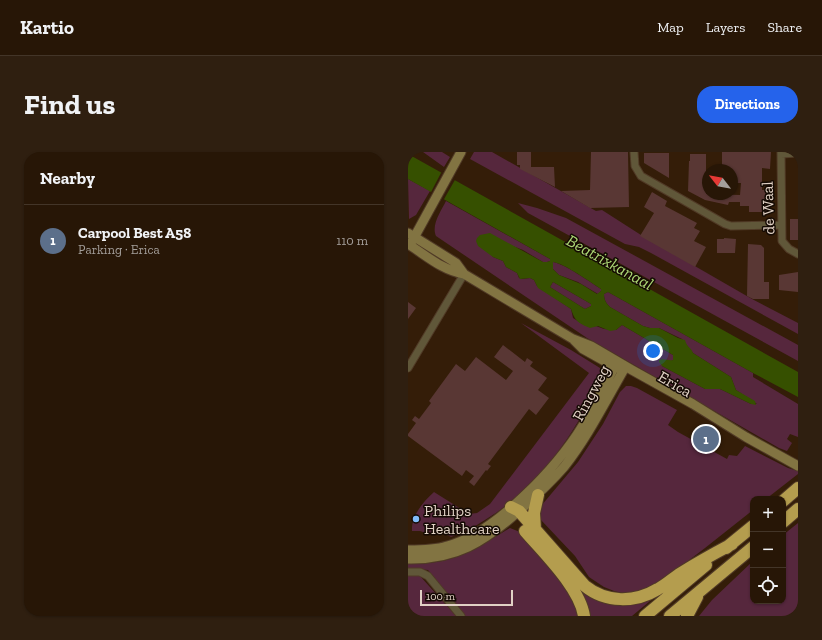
<!DOCTYPE html>
<meta charset="utf-8">
<style>
body{margin:0;font-family:"Zilla Slab",serif;background:#2f1f10;color:#f1f3f6}
.controls{position:absolute;right:12px;bottom:12px;display:grid;overflow:hidden;border-radius:8px;box-shadow:0 1px 3px #0004}
.controls button{width:36px;height:36px;display:grid;place-items:center;padding:0;border:0;border-bottom:1px solid #433528;background:#271606;color:#f1f3f6;font:20px sans-serif}
.compass{position:absolute;left:294px;top:12px;width:36px;height:36px;border-radius:50%;background:#271606;box-shadow:0 1px 3px #0004;rotate:301deg}
.scale{position:absolute;left:12px;bottom:10px;width:93px;box-sizing:border-box;padding-left:4px;border:2px solid #e1d1c5;border-top:0;font-size:11px;line-height:14px;white-space:nowrap;color:#e1d1c5;-webkit-text-stroke:3px #140a03;paint-order:stroke}
.you{position:absolute;left:245px;top:199px;width:14px;height:14px;margin:-10px;border:3px solid #fff;border-radius:50%;background:#1a73e8;box-shadow:0 0 0 6px #1a73e833}
.badge{display:grid;place-items:center;width:26px;height:26px;border-radius:50%;background:#2563eb;color:#fff;font-size:13px;font-weight:700}
.pin{position:absolute;translate:-50% -50%;border:2px solid #fff;box-shadow:0 1px 4px #0006}
.list{margin:0;padding:0;list-style:none}
h2{display:flex;justify-content:space-between;align-items:center;height:52px;margin:0;padding:0 16px;font-size:17px}
h2 small{font-size:13px;font-weight:400;color:#a49f9b}
.list li{display:grid;grid-template-columns:26px 1fr auto;gap:12px;align-items:center;box-sizing:border-box;height:72px;padding:0 16px;border-top:1px solid #433528}
.list b{display:block;font-size:15px;white-space:nowrap}
.list p{margin:0;font-size:13px;white-space:nowrap;color:#a49f9b}
.list em{font-size:13px;font-style:normal;color:#a49f9b}
.icon{flex:none;width:22px;height:22px;fill:none;stroke:currentColor;stroke-width:2;stroke-linecap:round;stroke-linejoin:round}
.map{position:relative;flex:none;width:390px;height:464px;overflow:hidden;border-radius:16px}
header{display:flex;align-items:center;gap:24px;box-sizing:border-box;height:56px;padding:0 20px;background:#271606;border-bottom:1px solid #433528}
header strong{font-size:19px}
nav{display:flex;gap:22px;margin-inline-start:auto;font-size:14px}
.intro{display:flex;align-items:center;justify-content:space-between;box-sizing:border-box;height:96px;padding:0 24px}
h1{margin:0;font-size:28px}
.button{padding:10px 18px;border-radius:16px;background:#2563eb;color:#fff;font-size:14px;font-weight:700}
main{display:flex;gap:24px;padding:0 24px}
aside{flex:1;background:#271606;border-radius:16px;box-shadow:0 1px 3px #0004}
.map>svg:first-child{display:block}
.green{fill:#56273d}
.water{fill:#365000;fill-rule:evenodd}
.pier{fill:#341d08}
.building{fill:#593734}
.lines{fill:none;stroke-linecap:round;stroke-linejoin:round}
.street-casing{stroke:#503a26;stroke-width:9}
.secondary-casing{stroke:#503a26;stroke-width:11}
.highway-casing{stroke:#503a26;stroke-width:14}
.street{stroke:#605739;stroke-width:7}
.secondary{stroke:#827442;stroke-width:9}
.highway{stroke:#b49d4e;stroke-width:12}
.poi-dot{fill:#81bcfa;stroke:#140a03;stroke-width:1.5}
.labels{text-anchor:middle;dominant-baseline:central;stroke-width:3;stroke-linejoin:round;paint-order:stroke}
.street-label{font-size:16px;fill:#e1d1c5;stroke:#140a03}
.poi-label{font-size:16px;fill:#e1d1c5;stroke:#140a03;text-anchor:start}
.water-label{font-size:17px;font-style:italic;fill:#abd473;stroke:#140a03}
</style>
<header>
<strong>Kartio</strong>
<nav><a>Map</a><a>Layers</a><a>Share</a></nav>
</header>
<div class="intro"><h1>Find us</h1><a class="button">Directions</a></div>
<main>
<aside>
<h2>Nearby<small></small></h2>
<ul class="list">
<li><span class="badge" style="background:#5c6f8a">1</span><div><b>Carpool Best A58</b><p>Parking · Erica</p></div><em>110 m</em></li>
</ul>
</aside>
<div class="map">
<svg width="390" height="464" viewBox="0 0 390 464">
<rect width="100%" height="100%" fill="#341d08"/>
<path class="green" d="M15,0H34L42,5L36,15Z
M66,0H84L188,59L194,58L233,83L344,147L390,171V182L243,101L231,95L217,92L62,7Z
M0,27L22,39L8,63L1,67Z
M38,49L142,107V109L139,110H135L115,98L76,83H72L85,105L95,109L98,115L109,121L111,126L114,127L122,126L126,128L129,134L163,157L165,166C173,171 180,177 188,174L196,177L208,178L214,173L265,203V208L254,214L297,237H312L343,252H349L328,238L323,225L285,201L274,187L251,176H242L235,174L202,155C198,151 196,148 196,142L200,140L345,221V225L390,252V285L382,282L379,287L384,291L379,299L371,296L179,186L28,84C23,73 33,59 38,49Z
M110,51L129,56L158,66L390,193V209L120,61Z
M145,110C157,112 182,130 193,137V139L190,142L170,130L151,123L145,117Z
M145,130L183,152V154L177,157L142,135Z
M113,171L163,198L192,216L193,221L191,228C164,293 111,359 43,385L34,380L21,382L12,379H4C3,364 15,350 26,340L61,362L69,361L82,352L181,221Z
M218,234H223L229,236L269,258L260,273L270,280L319,307L321,303L329,304L337,294L380,316L390,319V322L358,347H345V358L297,396L255,428L238,438L218,442L206,439L196,435L181,425L167,404L133,368L132,365L133,354L170,310L195,272L212,240Z
M390,371V464H291L304,448L345,409V449H375V383Z
M102,376L112,380L162,441L171,464H57L20,418L0,416V409C6,410 13,411 19,411C49,410 77,391 102,376Z
M127,384L189,445L254,439L224,464H178Z
M0,422L12,424L48,464H0Z"/>
<path class="water" d="M0,2L390,220V245L345,221L200,140L196,142C196,148 198,151 202,155L235,174L242,176H251L270,186L277,188C279,196 283,195 285,201L323,225L328,238L347,249L348,253L343,252L312,237H297L254,214L251,210V208C256,206 260,209 265,208V203L214,173L208,178L202,179L190,174L182,176C170,171 167,169 163,157L130,136L126,128L122,126L112,127L109,121L98,115L95,109L85,105L70,94L68,89L69,86L72,83L82,81L135,110H139L142,109V107L0,27ZM145,110C156,111 182,130 193,137V139L189,142L173,132L151,123L145,117ZM145,130L183,152V154L177,157L142,135Z"/>
<path class="pier" d="M34,19L48,26L35,49L22,42Z"/>
<path class="building" d="M109,0H123V15H146L147,35L112,17V13H109Z
M183,0H220L221,55L182,56L153,39L182,38Z
M314,0H363L362,17L354,16V38H359V60H341V54H332V50H321L320,53L297,48L280,39L281,9H282V2H298V42L332,43L333,31H324V18H314Z
M236,1H261V26L236,11Z
M244,40L259,49L257,54L289,71L286,76L292,79L286,89L298,95L287,115L232,84L246,61L236,55Z
M382,67H390V88H382Z
M316,86L328,87L327,101H309V87H316Z
M340,92L353,93L356,96V130H361V147H345L339,144Z
M390,120V140L371,138V123Z
M0,150L8,156L0,167Z
M95,193L117,210L119,206L125,210L122,214L139,226L130,238L141,246L128,263L121,257L80,312L83,314L79,319L78,318L66,334L61,330L66,324L58,318L54,324L0,284V282L8,271L4,268L7,264L11,267L23,251L21,249L48,212L57,219L68,205L98,228L105,219L86,205Z"/>
<g class="lines">
<g class="street-casing">
<path id="street" d="M226,0L227,14L233,24L317,72L323,74L373,73
M373,0L374,89L381,97L390,102
M373,2L390,1
M0,216L56,122
M0,420H12L20,424L53,464"/>
</g>
<g class="secondary-casing">
<path id="secondary" d="M0,81L48,111L56,122
M0,92C19,104 34,118 56,122L165,187L183,194L224,218L285,252L338,285L390,314
M2,93L53,0
M166,188L175,197L209,216
M0,398C13,398 27,398 39,394C87,382 150,314 175,273C187,254 196,234 207,214L213,212
M0,407C48,408 76,390 111,359C127,345 142,331 156,315C179,286 196,252 215,219L213,212"/>
</g>
<g class="highway-casing">
<path id="highway" d="M375,349L390,336
M103,355L111,359L177,434C198,451 227,451 250,437C258,433 265,426 273,421C289,411 307,401 324,392
M375,370L390,357
M127,377L126,361L130,343
M117,379C136,401 172,436 176,464
M318,396L345,374
M237,464L298,413
M262,464L345,395
M279,464L289,445"/>
</g>
<use href="#street" class="street"/>
<use href="#secondary" class="secondary"/>
<use href="#highway" class="highway"/>
</g>
<circle class="poi-dot" cx="8" cy="367" r="4"/>
<g class="labels">
<g class="street-label">
<text transform="translate(360 56) rotate(-92)">de Waal</text>
<text transform="translate(267 232) rotate(30)">Erica</text>
<text transform="translate(183 241) rotate(-62)">Ringweg</text>
</g>
<g class="poi-label">
<text x="16" y="358">Philips<tspan x="16" dy="18">Healthcare</tspan></text>
</g>
<g class="water-label">
<text transform="translate(202 110) rotate(29)">Beatrixkanaal</text>
</g>
</g>
</svg>
<div class="controls">
<button>+</button>
<button>−</button>
<button><svg class="icon" aria-label="locate" viewBox="0 0 24 24"><circle cx="12" cy="12" r="6"/><path d="M12 2v4M12 18v4M2 12h4M18 12h4"/></svg></button>
</div>
<svg class="compass" viewBox="-18 -18 36 36"><path d="M0-13l5 13h-10z" fill="#e53935"/><path d="M0 13l5-13h-10z" fill="#a49f9b"/></svg>
<div class="scale">100 m</div>
<div class="you"></div>
<div class="pin badge" style="left:298px;top:287px;background:#5c6f8a">1</div>
</div>
</main>
